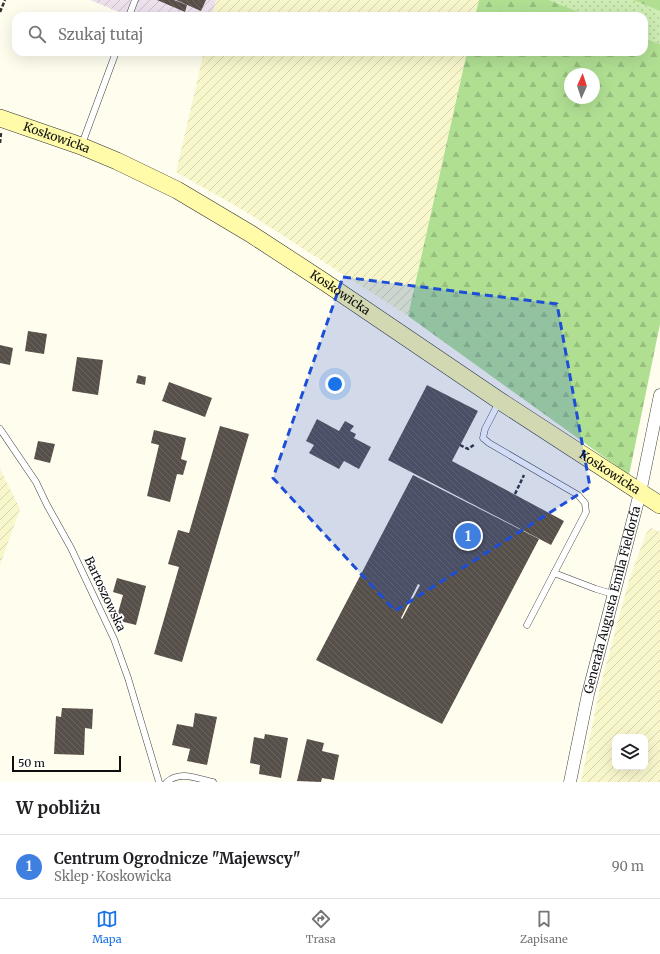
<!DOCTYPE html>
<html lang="pl">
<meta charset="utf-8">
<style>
body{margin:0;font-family:Merriweather,serif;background:#f6f6f6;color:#202124}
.controls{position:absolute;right:12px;bottom:12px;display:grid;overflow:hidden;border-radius:8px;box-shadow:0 4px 16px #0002}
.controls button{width:36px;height:36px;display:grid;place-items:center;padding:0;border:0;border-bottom:1px solid #e0e0e0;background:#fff;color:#202124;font:20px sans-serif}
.compass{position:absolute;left:564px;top:68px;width:36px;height:36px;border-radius:50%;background:#fff;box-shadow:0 4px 16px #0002;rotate:3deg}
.scale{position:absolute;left:12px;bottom:10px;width:109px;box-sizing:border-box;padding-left:4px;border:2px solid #0e0e0e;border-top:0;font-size:11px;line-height:14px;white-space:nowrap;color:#0e0e0e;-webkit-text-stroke:3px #fff;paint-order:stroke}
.you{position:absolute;left:335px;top:384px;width:14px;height:14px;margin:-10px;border:3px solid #fff;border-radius:50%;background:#1a73e8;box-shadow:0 0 0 6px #1a73e833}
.badge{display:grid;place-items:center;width:26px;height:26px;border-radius:50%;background:#1a73e8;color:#fff;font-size:13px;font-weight:700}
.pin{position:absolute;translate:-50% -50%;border:2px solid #fff;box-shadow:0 1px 4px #0006}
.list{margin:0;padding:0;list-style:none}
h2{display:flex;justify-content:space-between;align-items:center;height:52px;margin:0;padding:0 16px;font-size:17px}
h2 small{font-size:13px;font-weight:400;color:#757577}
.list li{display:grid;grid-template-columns:26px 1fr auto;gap:12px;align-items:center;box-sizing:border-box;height:64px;padding:0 16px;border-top:1px solid #e0e0e0}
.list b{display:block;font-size:15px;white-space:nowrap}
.list p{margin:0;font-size:13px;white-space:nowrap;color:#757577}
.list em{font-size:13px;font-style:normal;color:#757577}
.icon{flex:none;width:22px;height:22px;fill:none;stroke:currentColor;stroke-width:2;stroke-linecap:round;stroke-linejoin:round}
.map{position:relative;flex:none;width:660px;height:782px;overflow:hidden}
.search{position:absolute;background:#fff;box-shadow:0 4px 16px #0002;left:12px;right:12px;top:12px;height:44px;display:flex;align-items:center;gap:10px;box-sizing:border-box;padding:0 14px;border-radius:12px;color:#757577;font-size:15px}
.sheet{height:116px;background:#fff}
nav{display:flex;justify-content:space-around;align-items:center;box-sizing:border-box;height:56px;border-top:1px solid #e0e0e0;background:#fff;font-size:11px;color:#757577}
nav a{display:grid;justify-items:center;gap:2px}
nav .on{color:#1a73e8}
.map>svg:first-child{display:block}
.industrial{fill:url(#industrial-furrows)}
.farmland{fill:url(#farmland-furrows);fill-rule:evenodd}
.grass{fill:url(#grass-dots)}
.forest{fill:url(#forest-firs);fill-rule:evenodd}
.building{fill:url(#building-back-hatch);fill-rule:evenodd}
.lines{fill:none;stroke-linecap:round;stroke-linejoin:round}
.lane-casing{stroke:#414141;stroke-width:7}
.street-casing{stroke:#414141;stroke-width:13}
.secondary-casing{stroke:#303030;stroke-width:18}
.path{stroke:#303030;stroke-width:2.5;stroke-dasharray:4 2;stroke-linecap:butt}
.lane{stroke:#fff;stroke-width:6}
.street{stroke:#fff;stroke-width:12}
.secondary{stroke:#fffba9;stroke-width:17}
.marked{fill:#1d4ed8;fill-opacity:0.2;stroke:#1d4ed8;stroke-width:3;stroke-dasharray:8 5;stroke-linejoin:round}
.labels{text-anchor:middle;stroke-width:4;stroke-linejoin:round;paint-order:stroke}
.street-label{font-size:12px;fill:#0e0e0e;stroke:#fff}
</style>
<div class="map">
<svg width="660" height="782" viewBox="0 0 660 782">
<defs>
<pattern id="industrial-furrows" width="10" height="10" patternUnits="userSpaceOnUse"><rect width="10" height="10" fill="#ede1ed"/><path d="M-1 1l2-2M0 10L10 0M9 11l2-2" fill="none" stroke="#cac0ca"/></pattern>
<pattern id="farmland-furrows" width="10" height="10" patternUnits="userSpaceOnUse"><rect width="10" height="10" fill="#f8f7cc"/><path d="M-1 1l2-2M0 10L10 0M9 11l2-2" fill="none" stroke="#d3d3ae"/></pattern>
<pattern id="grass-dots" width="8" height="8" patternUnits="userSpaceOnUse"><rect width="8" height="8" fill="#ceedb4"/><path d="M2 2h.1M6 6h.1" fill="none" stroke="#b0ca9a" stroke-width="1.8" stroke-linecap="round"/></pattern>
<pattern id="forest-firs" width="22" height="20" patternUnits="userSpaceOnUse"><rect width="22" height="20" fill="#b0df92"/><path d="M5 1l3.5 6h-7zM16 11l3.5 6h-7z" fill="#96be7d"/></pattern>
<pattern id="building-back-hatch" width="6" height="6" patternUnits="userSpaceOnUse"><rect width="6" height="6" fill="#574f49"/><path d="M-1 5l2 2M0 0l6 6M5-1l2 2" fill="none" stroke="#6a645f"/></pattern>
</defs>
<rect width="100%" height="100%" fill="#fffdee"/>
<!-- industrial -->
<polygon class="industrial" points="90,0 216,0 212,16 129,16"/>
<!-- farmland -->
<g class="farmland">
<polygon points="216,0 479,0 475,16 212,16"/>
<polygon points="204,52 467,52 408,316 243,210 176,172"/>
<polygon points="0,469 20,509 0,565"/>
<path d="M 651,528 L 660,532 L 660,782 L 581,782 L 600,687 L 629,580 L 646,534 ZM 615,737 L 645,737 L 645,767 L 615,767 Z"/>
</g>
<!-- grass -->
<polygon class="grass" points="549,0 633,0 660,11 660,44 644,38 644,16 589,16"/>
<!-- forest -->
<g class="forest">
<polygon points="479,0 549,0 589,16 475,16"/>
<polygon points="633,0 660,0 660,11"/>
<path d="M 644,38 L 660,44 L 660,324 L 629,475 L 408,316 L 467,52 L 644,52 ZM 570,74 L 594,74 L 594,98 L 570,98 Z"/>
</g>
<!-- building -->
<g class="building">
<polygon points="157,0 174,0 187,5 185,12"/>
<polygon points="176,0 206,0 201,11"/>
<polygon points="28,331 47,334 44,354 25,351"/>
<polygon points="0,345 13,348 10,365 0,363"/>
<polygon points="77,357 103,360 98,395 72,391"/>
<polygon points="138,375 146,377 145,385 136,383"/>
<polygon points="169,382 212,398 205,417 162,401"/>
<polygon points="427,385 478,411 452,461 564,521 551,545 388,460"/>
<polygon points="317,419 339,431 345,421 354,426 350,431 356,434 354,438 371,447 359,469 344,461 339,469 309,453 314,445 306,441"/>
<polygon points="220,426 249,434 182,662 154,654 179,567 168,564 178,530 189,533"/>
<polygon points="154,430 186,438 181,459 187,461 183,475 177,474 170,502 147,496 159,445 151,443"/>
<polygon points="38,441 55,444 50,463 34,459"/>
<path d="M 413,475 L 539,539 L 442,724 L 316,660 ZM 418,584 L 420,585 L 402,619 L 401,618 Z"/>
<polygon points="117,578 146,586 136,625 116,620 123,595 113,592"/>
<polygon points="62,708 93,709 92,729 85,728 84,755 54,754 56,716 61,717"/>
<polygon points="195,713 217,717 207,765 187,761 190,749 172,745 177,724 193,727"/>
<polygon points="265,734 288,738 281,778 259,774 260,765 250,763 254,737 264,739"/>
<polygon points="307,739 324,743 322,751 339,755 334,780 322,778 321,782 297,781"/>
</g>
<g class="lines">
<defs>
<g id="lane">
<polyline points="129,16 135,0"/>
<polyline points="82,144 116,52"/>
<polyline points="499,402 485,429 483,438 489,443 578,495 585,503 586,512 527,625"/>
<polyline points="0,429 36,482 47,505 71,548 114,639 128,678 159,782"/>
<polyline points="554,573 596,589 613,594"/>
<path d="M 167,782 C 180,770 198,779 213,782"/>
</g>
<g id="street">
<path id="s1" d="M 570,782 L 588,694 L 640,493 L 660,395"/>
</g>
<g id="secondary">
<path id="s2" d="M 0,118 L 81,146 L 117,161 L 177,190 L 251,234 L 326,283 L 500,401 L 660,505"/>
</g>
</defs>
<!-- lane casing -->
<use href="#lane" class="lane-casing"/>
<!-- street casing -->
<use href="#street" class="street-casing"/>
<!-- secondary casing -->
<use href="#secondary" class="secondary-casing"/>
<!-- path -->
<g class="path">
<polyline points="0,12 5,0"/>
<polyline points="0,143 1,133"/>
<polyline points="460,445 468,449 475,444"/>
<polyline points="515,494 524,475"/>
</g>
<!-- lane -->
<use href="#lane" class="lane"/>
<!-- street -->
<use href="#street" class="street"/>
<!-- secondary -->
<use href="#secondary" class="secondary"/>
</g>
<!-- marked area -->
<path class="marked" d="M 343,277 L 557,304 L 590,487 L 395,611 L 273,478 Z"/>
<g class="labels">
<!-- street labels -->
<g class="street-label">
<text dy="4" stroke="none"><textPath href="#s2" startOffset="60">Koskowicka</textPath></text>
<text dy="4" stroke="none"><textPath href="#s2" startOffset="384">Koskowicka</textPath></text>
<text dy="4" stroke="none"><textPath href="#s2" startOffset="708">Koskowicka</textPath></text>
<text transform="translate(105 594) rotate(65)" y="4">Bartoszowska</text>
<text dy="4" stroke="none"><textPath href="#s1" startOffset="187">Generała Augusta Emila Fieldorfa</textPath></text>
</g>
</g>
</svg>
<div class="controls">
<button><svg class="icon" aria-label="layers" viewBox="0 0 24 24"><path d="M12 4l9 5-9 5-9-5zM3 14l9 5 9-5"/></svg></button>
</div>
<svg class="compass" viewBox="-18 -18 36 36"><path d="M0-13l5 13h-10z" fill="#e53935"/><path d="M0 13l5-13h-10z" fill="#757577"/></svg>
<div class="scale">50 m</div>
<div class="you"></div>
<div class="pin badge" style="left:468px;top:536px;background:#3f7fe0">1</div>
<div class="search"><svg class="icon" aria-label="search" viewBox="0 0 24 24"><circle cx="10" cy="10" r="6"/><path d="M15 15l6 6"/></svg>Szukaj tutaj</div>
</div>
<section class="sheet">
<h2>W pobliżu<small></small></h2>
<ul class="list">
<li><span class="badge" style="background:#3f7fe0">1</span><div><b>Centrum Ogrodnicze &quot;Majewscy&quot;</b><p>Sklep · Koskowicka</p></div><em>90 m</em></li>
</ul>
</section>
<nav>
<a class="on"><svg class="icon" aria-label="map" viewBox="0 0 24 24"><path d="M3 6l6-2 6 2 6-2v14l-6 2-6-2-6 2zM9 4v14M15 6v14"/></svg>Mapa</a>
<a><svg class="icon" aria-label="directions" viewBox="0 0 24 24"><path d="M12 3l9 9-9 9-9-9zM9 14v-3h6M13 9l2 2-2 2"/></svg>Trasa</a>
<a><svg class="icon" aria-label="saved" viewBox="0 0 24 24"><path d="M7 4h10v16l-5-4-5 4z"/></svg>Zapisane</a>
</nav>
